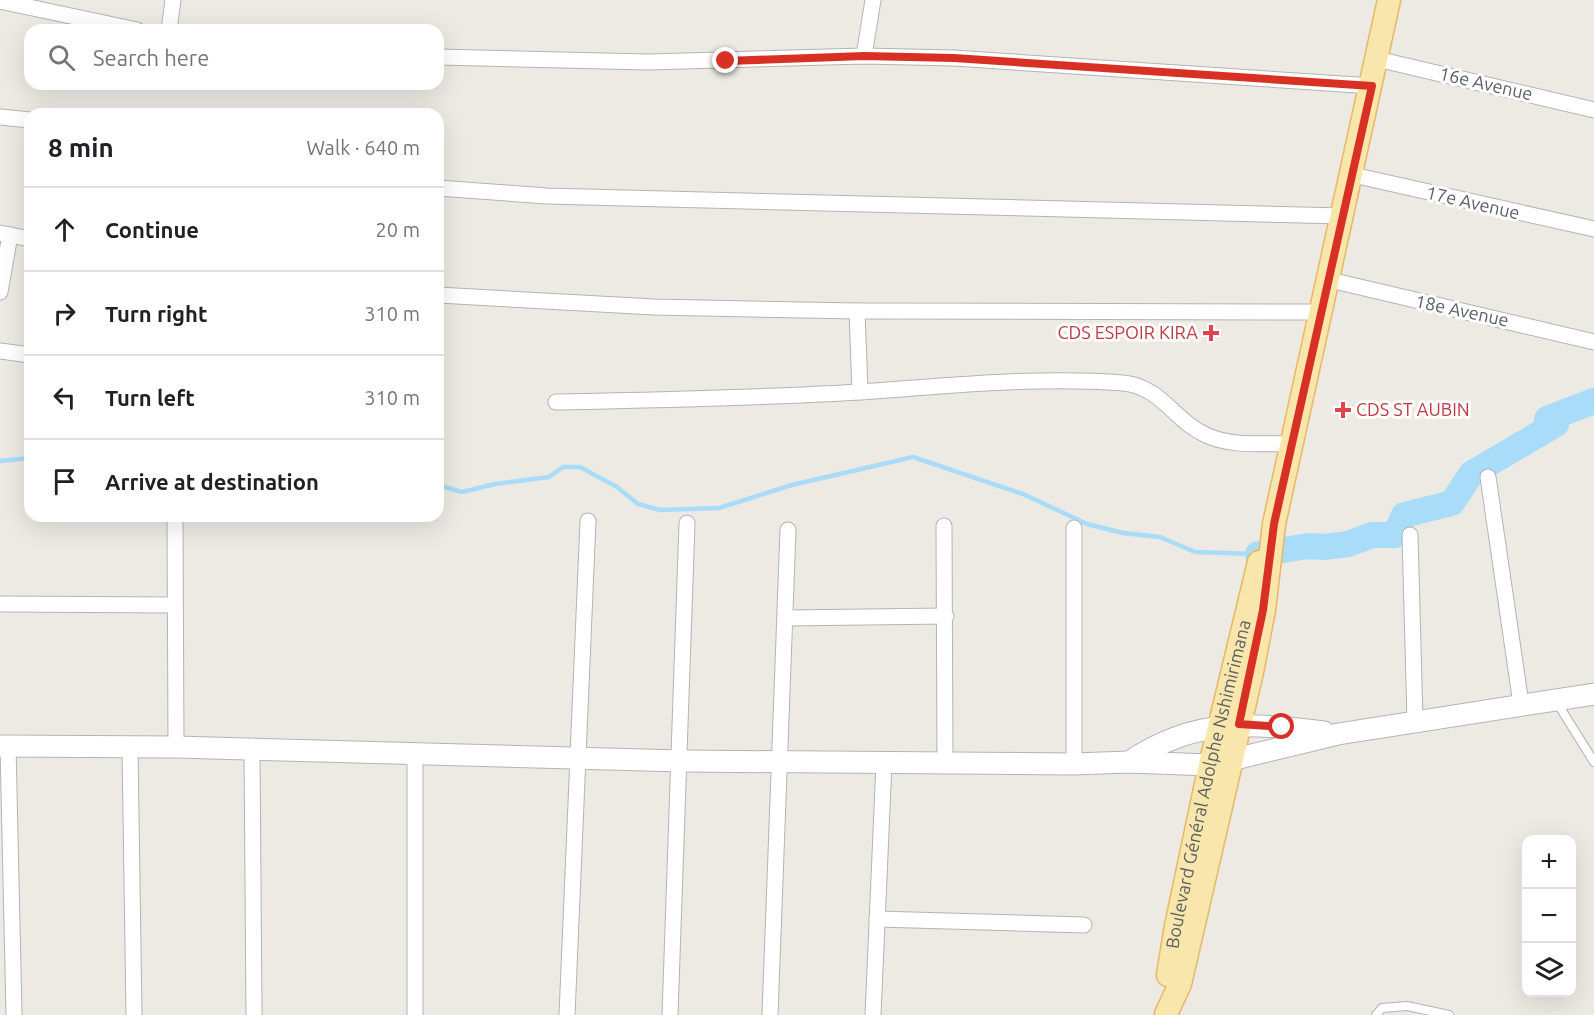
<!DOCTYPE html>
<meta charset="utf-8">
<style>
body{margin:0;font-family:Ubuntu,sans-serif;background:#f2f2f2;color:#202124}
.controls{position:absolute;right:18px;bottom:18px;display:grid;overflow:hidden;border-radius:12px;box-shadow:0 6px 24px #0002}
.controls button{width:54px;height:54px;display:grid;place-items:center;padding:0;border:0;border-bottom:2px solid #e0e0e0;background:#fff;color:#202124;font:30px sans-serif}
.stop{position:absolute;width:18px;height:18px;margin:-14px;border:4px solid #d93025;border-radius:50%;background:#fff}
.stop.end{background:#d93025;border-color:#fff;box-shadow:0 2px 6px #0008}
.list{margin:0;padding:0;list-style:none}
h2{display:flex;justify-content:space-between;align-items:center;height:78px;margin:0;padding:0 24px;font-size:26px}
h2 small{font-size:20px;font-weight:400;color:#757577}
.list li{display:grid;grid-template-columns:39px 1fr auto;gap:18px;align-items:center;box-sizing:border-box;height:84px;padding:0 24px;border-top:2px solid #e0e0e0}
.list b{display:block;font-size:22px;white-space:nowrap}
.list em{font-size:20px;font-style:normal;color:#757577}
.icon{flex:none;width:33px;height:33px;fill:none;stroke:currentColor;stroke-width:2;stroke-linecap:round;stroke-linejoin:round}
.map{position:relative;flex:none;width:1594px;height:1015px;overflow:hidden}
.search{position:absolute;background:#fff;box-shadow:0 6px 24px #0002;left:24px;top:24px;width:420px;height:66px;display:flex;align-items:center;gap:15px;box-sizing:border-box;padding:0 21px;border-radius:18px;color:#757577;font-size:22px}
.panel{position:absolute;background:#fff;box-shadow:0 6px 24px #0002;left:24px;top:108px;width:420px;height:414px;border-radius:18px}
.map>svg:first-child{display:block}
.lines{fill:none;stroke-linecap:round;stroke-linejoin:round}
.stream{stroke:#a8dcf9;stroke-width:4.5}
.river{stroke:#a8dcf9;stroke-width:26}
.lane-casing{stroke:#b1b4b8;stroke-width:10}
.street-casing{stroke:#b1b4b8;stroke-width:17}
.secondary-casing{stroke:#b0b4b8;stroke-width:23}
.primary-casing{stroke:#e7b763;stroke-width:25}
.lane{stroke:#fff;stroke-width:8}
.street{stroke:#fff;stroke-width:15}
.secondary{stroke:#fff;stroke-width:21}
.primary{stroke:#f9e6ad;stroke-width:22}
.route{stroke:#d93025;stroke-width:8}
.health-dot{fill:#e0444e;stroke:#fff;stroke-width:2}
.labels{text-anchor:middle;stroke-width:6;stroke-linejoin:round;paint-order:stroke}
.street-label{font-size:18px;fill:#5c6063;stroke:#fff}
.health-label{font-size:18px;fill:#be3a42;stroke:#fff;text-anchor:end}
</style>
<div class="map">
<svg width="1594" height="1015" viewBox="0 0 1594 1015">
<rect width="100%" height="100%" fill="#edeae4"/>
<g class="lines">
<!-- stream -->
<g class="stream">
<polyline points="0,461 30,458"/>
<polyline points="438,485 462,492 495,484 549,477 563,467 580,467 617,487 638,504 660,510 719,508 792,485 913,457 1023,494 1087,524 1123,533 1160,537 1195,552 1255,554"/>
</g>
<!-- river -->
<polyline class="river" points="1258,554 1308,546 1324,547 1348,544 1372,535 1395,535 1404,515 1452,503 1471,474 1556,424 1547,419 1594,401"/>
<defs>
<g id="lane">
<polyline points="1556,701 1594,762"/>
<polyline points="1376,1015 1382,1008 1407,1006 1449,1015"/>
</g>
<g id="street">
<polyline points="0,1 137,30"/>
<polyline points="169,30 173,0"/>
<polyline points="864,56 873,0"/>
<polyline points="438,57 648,62 864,56 954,58 1372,86"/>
<polyline points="1377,59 1594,110"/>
<polyline points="0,117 30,120"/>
<polyline points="1353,175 1594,229"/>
<polyline points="438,188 547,196 1344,216"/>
<polyline points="0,233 30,239"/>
<polyline points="1330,280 1594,342"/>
<polyline points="0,292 10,235"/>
<polyline points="438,295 654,307 857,311 1323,312"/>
<polyline points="857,311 860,392"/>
<polyline points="0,351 30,355"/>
<path d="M 556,402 C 657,400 759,398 860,392 C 948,386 1036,376 1123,383 C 1162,387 1173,420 1206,435 C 1231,447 1264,443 1291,444"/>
<polyline points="1488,477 1521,704"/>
<polyline points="175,517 176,747"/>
<polyline points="944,526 945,763"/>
<polyline points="1074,528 1074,764"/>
<polyline points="1410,535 1415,721"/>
<polyline points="0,604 173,605"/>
<polyline points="785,618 946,616"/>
<polyline points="8,746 14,1015"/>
<polyline points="130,747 134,1015"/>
<polyline points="252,751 254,1015"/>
<polyline points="877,919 1084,925"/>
<polyline points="415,1015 415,753"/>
<polyline points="567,1015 588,521"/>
<polyline points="670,1015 687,523"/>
<polyline points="770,1015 788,530"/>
<polyline points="873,1015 884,763"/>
</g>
<g id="secondary">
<polyline points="0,746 176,747 681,761 1074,764 1129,762 1210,765 1338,734 1594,694"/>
<path d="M 1129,762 C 1196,717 1248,723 1324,732"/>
</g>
<g id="primary">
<path id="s1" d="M 1168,975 L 1176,926 L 1210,765 L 1259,562"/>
<polyline points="1166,1014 1180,984 1252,672 1264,610 1274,524 1389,0"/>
</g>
</defs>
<!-- lane casing -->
<use href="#lane" class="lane-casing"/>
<!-- street casing -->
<use href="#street" class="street-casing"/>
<!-- secondary casing -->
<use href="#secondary" class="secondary-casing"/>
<!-- primary casing -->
<use href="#primary" class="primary-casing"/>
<!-- lane -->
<use href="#lane" class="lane"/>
<!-- street -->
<use href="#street" class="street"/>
<!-- secondary -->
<use href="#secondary" class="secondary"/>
<!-- primary -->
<use href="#primary" class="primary"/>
</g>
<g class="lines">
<!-- route -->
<polyline class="route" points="726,61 864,56 954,58 1372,86 1274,524 1263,610 1239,724 1282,727"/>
</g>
<!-- markers -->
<g class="health-dot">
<path d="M1208 324h6v6h6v6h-6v6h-6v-6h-6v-6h6z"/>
<path d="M1340 401h6v6h6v6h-6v6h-6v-6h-6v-6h6z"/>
</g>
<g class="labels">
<!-- street labels -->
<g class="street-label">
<text transform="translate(1486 84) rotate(13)" y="6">16e Avenue</text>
<text transform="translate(1473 203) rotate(13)" y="6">17e Avenue</text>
<text transform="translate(1462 311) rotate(12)" y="6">18e Avenue</text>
<text dy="6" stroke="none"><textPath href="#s1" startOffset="195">Boulevard Général Adolphe Nshimirimana</textPath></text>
</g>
<!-- health labels -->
<g class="health-label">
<text x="1198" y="339">CDS ESPOIR KIRA</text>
<text x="1356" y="416" text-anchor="start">CDS ST AUBIN</text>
</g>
</g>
</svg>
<div class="controls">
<button>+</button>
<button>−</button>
<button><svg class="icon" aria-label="layers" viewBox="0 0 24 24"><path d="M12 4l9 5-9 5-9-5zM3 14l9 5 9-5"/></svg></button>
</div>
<div class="stop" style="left:1282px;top:727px"></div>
<div class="stop end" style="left:726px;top:61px"></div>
<div class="search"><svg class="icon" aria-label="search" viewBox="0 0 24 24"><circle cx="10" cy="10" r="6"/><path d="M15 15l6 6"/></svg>Search here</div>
<section class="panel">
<h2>8 min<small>Walk · 640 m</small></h2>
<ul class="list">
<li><svg class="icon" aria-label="ahead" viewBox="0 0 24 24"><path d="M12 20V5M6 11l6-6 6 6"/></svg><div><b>Continue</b></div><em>20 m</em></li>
<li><svg class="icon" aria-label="right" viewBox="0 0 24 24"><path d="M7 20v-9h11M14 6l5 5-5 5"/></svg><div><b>Turn right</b></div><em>310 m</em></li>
<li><svg class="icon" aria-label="left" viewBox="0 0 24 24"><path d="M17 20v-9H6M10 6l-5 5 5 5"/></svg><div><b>Turn left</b></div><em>310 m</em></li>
<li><svg class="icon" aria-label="arrive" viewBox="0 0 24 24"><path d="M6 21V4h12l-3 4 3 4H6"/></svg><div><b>Arrive at destination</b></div></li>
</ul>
</section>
</div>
